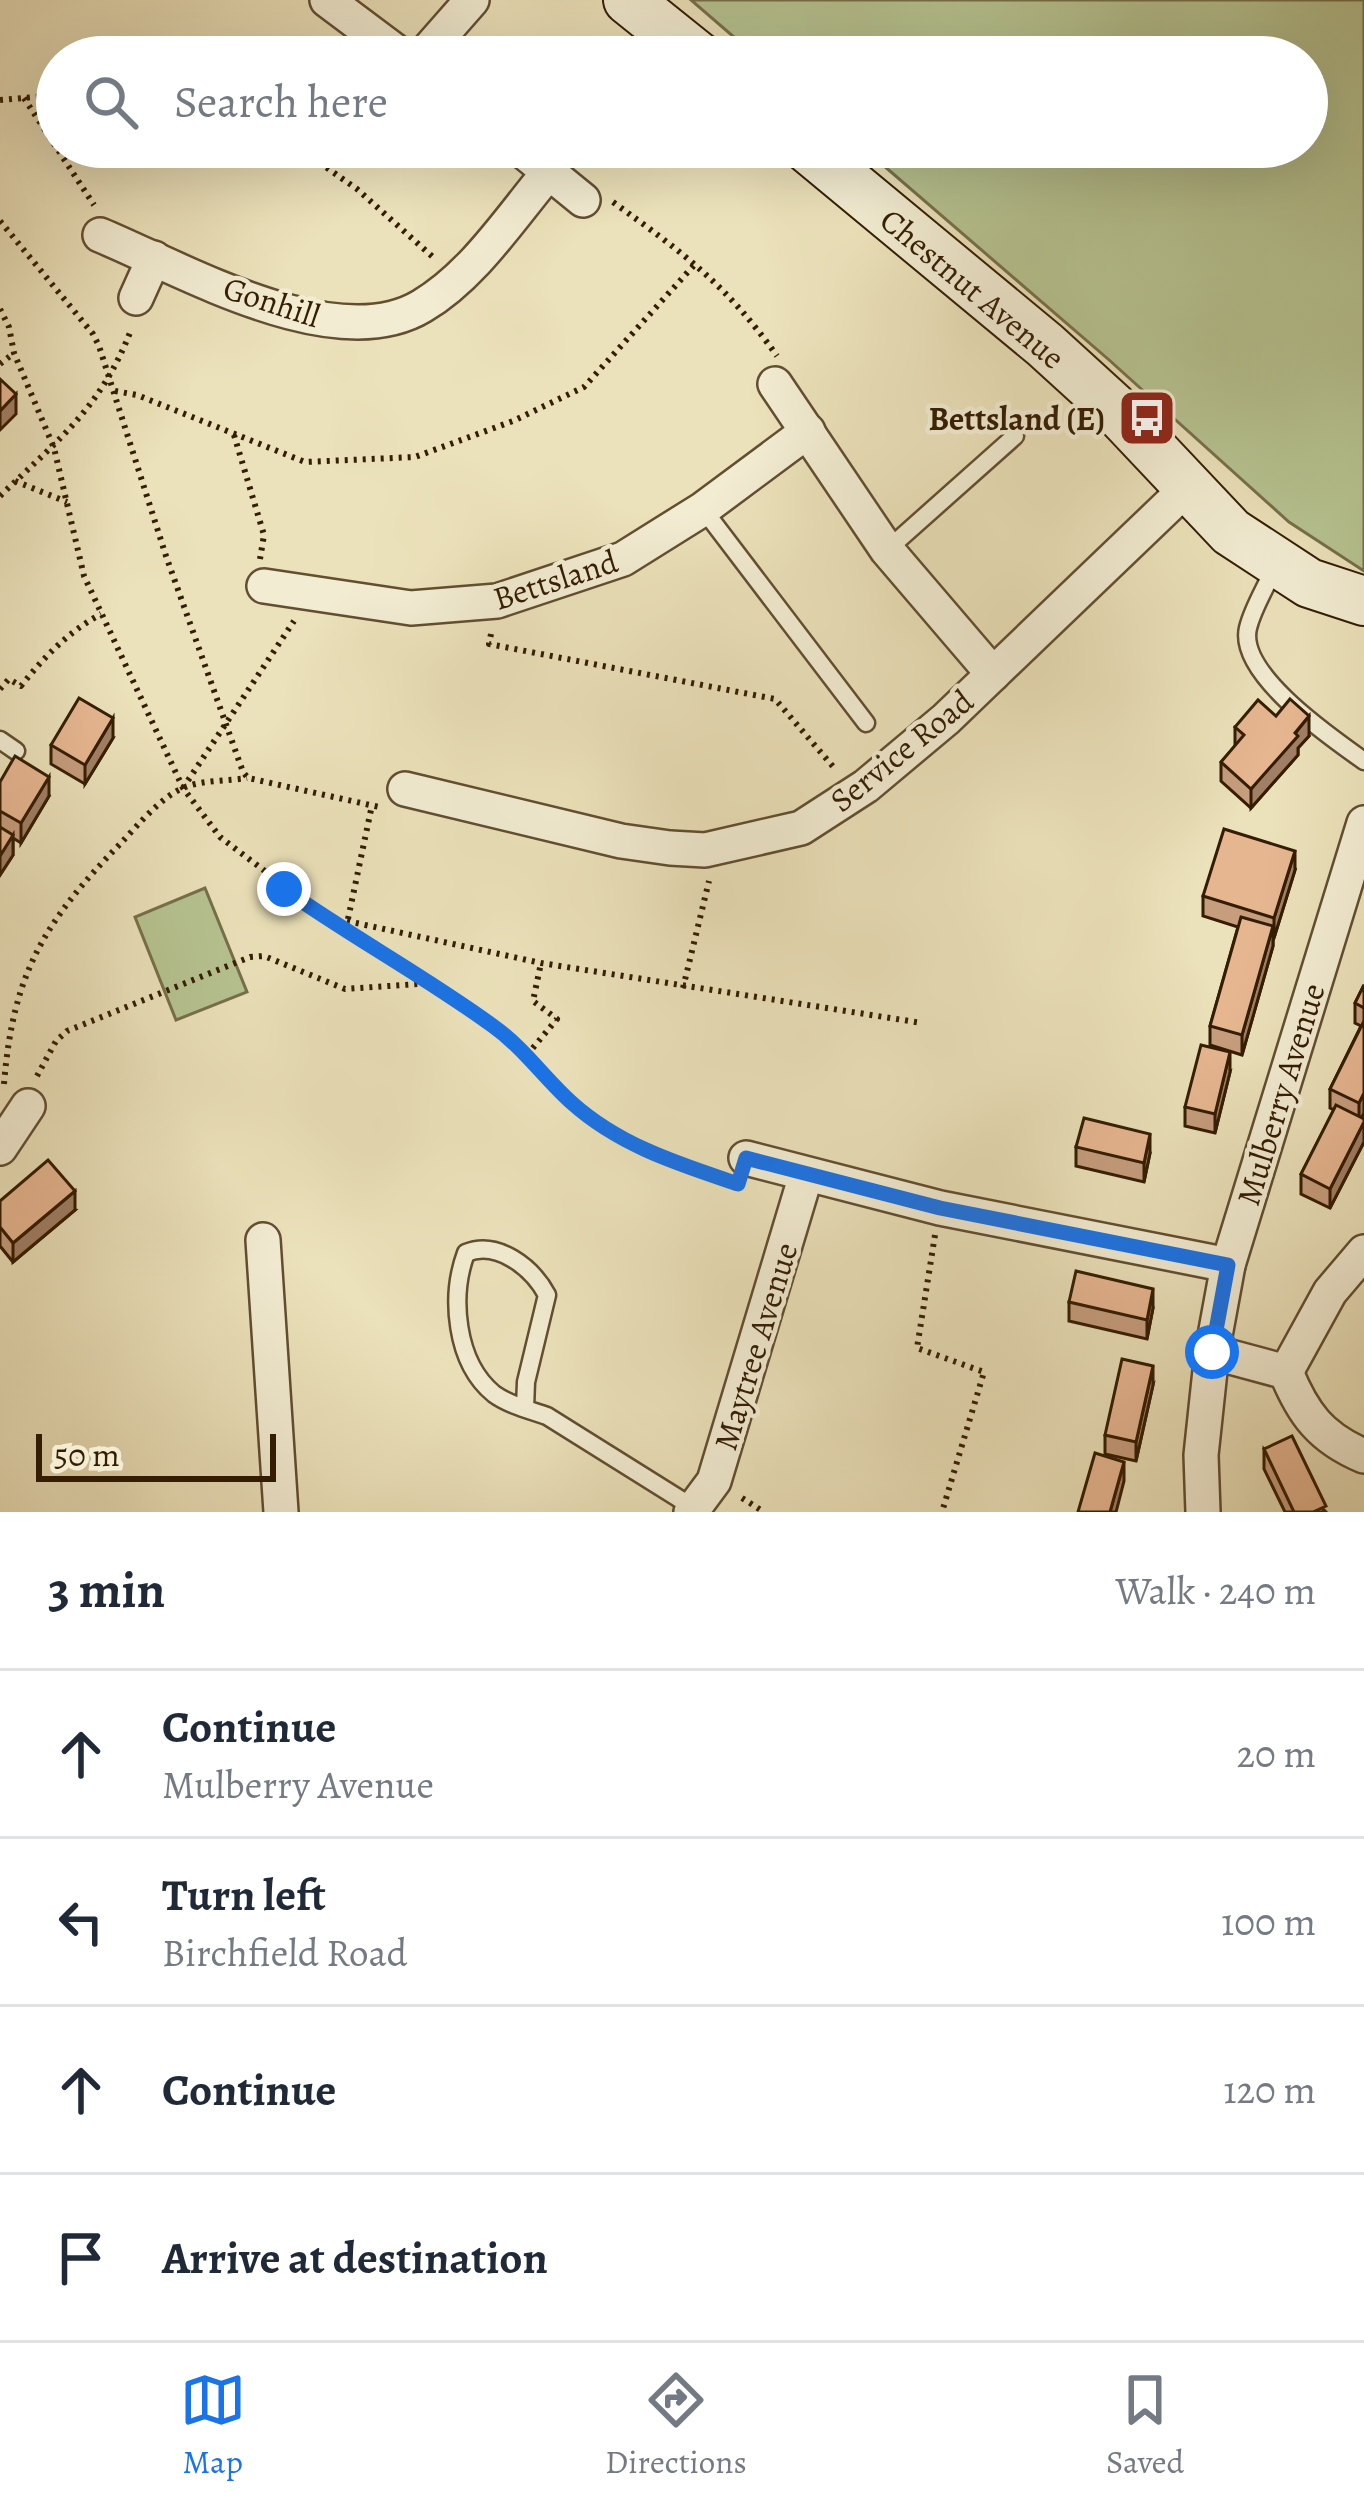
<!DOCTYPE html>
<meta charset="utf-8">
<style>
body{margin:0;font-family:Alegreya,serif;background:#f6f6f7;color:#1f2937}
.scale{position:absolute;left:36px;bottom:30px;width:240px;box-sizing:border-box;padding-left:12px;border:6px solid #341d02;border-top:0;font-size:33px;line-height:42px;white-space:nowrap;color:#341d02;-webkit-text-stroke:9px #f2ecd2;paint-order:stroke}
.stop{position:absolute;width:36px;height:36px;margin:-27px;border:9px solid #1a73e8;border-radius:50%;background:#fff}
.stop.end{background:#1a73e8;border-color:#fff;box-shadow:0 3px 12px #0008}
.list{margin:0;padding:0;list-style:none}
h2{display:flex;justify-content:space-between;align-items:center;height:156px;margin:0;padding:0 48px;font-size:51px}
h2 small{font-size:39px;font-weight:400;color:#747a83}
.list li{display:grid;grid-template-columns:78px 1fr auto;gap:36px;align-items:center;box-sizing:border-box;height:168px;padding:0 48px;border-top:3px solid #e0e1e3}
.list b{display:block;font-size:45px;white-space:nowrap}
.list p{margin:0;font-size:39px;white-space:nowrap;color:#747a83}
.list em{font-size:39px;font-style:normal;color:#747a83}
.icon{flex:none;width:66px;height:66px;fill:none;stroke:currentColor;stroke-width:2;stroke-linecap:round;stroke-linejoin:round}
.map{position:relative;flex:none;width:1364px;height:1512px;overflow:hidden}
.search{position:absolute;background:#fff;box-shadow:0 12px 48px #0002;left:36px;right:36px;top:36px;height:132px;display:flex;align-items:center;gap:30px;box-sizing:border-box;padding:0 42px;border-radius:66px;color:#747a83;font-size:45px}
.sheet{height:828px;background:#fff}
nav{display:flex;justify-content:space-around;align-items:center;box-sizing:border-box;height:168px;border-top:3px solid #e0e1e3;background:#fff;font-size:33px;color:#747a83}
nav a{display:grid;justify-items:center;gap:6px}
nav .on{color:#1a73e8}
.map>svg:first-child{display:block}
.green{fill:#b6c391;stroke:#75704a;stroke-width:3}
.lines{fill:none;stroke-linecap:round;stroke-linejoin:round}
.lane-casing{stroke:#624e30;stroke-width:21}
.street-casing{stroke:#624e30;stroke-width:38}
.secondary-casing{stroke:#341d02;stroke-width:52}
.path{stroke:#341d02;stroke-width:6;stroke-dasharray:3 6;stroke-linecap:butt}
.lane{stroke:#f2ecd2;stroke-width:16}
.street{stroke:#f2ecd2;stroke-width:33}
.secondary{stroke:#f2ecd2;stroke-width:48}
.wall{fill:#c69d7d;stroke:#341d02;stroke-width:3}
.shaded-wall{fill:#a17f66;stroke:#341d02;stroke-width:3}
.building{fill:#e6b691;stroke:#341d02;stroke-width:3}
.route{stroke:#1a73e8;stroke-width:15}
.labels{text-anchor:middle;stroke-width:9;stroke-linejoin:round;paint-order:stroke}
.street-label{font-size:33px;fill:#341d02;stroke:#f2ecd2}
.poi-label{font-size:33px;font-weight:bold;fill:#341d02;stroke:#f2ecd2;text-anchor:end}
</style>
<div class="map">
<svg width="1364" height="1512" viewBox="0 0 1364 1512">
<rect width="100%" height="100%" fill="#ebe1ba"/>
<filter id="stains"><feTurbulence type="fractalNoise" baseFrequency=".00167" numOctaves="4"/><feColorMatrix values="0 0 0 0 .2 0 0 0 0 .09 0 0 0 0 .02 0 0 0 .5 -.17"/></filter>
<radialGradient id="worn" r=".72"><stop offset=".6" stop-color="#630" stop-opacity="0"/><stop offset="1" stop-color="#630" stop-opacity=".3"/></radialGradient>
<!-- green -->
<g class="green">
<polygon points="691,0 1364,0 1364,571 1289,522 1108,359 862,147 1307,147 1307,57 757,57"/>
<polygon points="205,888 247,992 176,1020 135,917"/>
</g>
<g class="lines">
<defs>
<g id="lane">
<polyline points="703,509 866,723"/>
<polyline points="887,550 1015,436"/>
<path d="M 1275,566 C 1267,586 1253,607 1248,628 C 1237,674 1332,738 1364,761"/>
<polyline points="0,740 16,751"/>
<path d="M 525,1408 L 526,1382 L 547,1295 C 532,1267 497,1240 466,1253 C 450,1296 455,1362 494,1394 C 509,1405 530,1410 547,1416 L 694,1508"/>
</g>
<g id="street">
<polyline points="327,0 403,57"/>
<polyline points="422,57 472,0"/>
<polyline points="518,147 583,200"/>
<path d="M 100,235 C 184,270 336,358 422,306 C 474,275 511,217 549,172"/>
<polyline points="136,298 154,258"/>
<polyline points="775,384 887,550 993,674"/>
<polyline points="264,586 411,608 497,601 623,559 703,509 808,431"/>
<polyline points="405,789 621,841 670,848 705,850 801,828 866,786 946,719 1187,488"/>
<polyline points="0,1148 28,1106"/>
<polyline points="746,1158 940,1208 1228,1265"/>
<polyline points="263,1240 281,1512"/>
<path d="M 1212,1352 L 1286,1372 C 1303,1414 1321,1438 1364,1456"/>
<polyline points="1286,1372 1330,1292 1364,1252"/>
<polyline points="691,1512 714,1481 806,1175"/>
<polyline points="1203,1512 1201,1455 1212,1352 1228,1265 1364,823"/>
</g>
<g id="secondary">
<polyline points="628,0 699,57"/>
<polyline points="806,147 1045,345 1113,407 1231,532 1309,583 1364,601"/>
</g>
</defs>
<!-- lane casing -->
<use href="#lane" class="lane-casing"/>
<!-- street casing -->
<use href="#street" class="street-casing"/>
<!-- secondary casing -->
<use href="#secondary" class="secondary-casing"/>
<!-- path -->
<g class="path">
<polyline points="24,98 94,205"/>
<polyline points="0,100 57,95"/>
<polyline points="297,147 357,189 434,258"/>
<path d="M 613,202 C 683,253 726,284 777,356"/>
<polyline points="0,221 93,334 99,346 166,556 243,772 248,778 379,807"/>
<polyline points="0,309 9,327 14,353 54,448 84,576 183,788 220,837 345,932 492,1025 593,1119 652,1154 720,1178"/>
<polyline points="0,364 14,353"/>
<polyline points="115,391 137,395 305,462 415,457 513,421 584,387 696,263"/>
<polyline points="234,435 264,535 260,559"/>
<polyline points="15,481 67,502"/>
<path d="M 0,496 C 58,440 101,408 131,330"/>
<polyline points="491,634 489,644 775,699 836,770"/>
<path d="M 0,689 L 9,679 L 21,686 C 44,657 68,632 101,614"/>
<polyline points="183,788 294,621"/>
<polyline points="348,919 372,805"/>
<polyline points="347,921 541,963 922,1023"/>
<polyline points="683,988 709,881"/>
<polyline points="527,1055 557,1019 533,1001 541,963"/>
<polyline points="37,1076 56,1041 67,1031 250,957 264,956 345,989 418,984 422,980"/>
<path d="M 4,1084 C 13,973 44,922 121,843 C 138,825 160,798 183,788 C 201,780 228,781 247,778"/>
<polyline points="935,1235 917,1348 984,1372 942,1512"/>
<polyline points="742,1498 764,1512"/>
</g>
<!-- lane -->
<use href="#lane" class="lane"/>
<!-- street -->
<use href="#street" class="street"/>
<!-- secondary -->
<use href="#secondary" class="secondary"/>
</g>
<!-- wall -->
<g class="wall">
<polygon points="1276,716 1309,736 1298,748 1298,755 1251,808 1221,781 1221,762 1235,746 1235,727"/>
<polygon points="113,738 85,784 51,764 51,745"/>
<polygon points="0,782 49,796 21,843 13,838 13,855 0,875"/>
<polygon points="1295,870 1274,938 1273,937 1273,946 1242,1055 1210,1045 1210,1026 1238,927 1203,916 1203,896"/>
<polygon points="1364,985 1364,1113 1362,1117 1364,1119 1364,1142 1330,1208 1301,1194 1301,1174 1334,1110 1330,1108 1330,1089 1361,1026 1355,1023 1355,1003"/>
<polygon points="1230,1072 1215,1133 1185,1126 1185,1107"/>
<polygon points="1076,1147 1150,1153 1144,1182 1076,1166"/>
<polygon points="0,1201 75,1210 13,1262 0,1246"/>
<polygon points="1069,1302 1153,1308 1147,1339 1069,1321"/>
<polygon points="1153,1385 1136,1461 1105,1454 1105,1435"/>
<polygon points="1264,1449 1326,1512 1285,1512 1264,1469"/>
</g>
<!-- shaded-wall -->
<g class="shaded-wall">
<polygon points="16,394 16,414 0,430 0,411"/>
<polygon points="1309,716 1309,736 1298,748 1298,755 1251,808 1251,789"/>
<polygon points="113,718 113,738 85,784 85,765"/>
<polygon points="49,777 49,796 21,843 21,823"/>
<polygon points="13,835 13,855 0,875 0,856"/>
<polygon points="1295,851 1295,870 1274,938 1274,918"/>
<polygon points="1273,926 1273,946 1242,1055 1242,1035"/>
<polygon points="1230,1052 1230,1072 1215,1133 1215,1114"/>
<polygon points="1364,1093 1364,1113 1359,1123 1359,1103"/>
<polygon points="1364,1122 1364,1142 1330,1208 1330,1189"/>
<polygon points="1150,1134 1150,1153 1144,1182 1144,1163"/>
<polygon points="75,1191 75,1210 13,1262 13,1243"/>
<polygon points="1153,1289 1153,1308 1147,1339 1147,1320"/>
<polygon points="1153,1366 1153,1385 1136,1461 1136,1442"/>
<polygon points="1124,1462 1124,1481 1116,1512 1110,1512"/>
</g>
<!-- building -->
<g class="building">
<polygon points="0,379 16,394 0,411"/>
<polygon points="79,698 113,718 85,765 51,745"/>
<polygon points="1290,699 1309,716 1295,733 1298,736 1251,789 1221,762 1244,735 1235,727 1258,700 1276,716"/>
<polygon points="15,756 49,777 21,823 0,811 0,782"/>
<polygon points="0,827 13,835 0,856"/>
<polygon points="1224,829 1295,851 1274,918 1203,896"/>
<polygon points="1241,917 1273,926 1242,1035 1210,1026"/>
<polygon points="1364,985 1364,1008 1355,1003"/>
<polygon points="1364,1021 1364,1093 1359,1103 1330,1089"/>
<polygon points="1201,1045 1230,1052 1215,1114 1185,1107"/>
<polygon points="1336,1105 1364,1119 1364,1122 1330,1189 1301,1174"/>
<polygon points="1084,1118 1150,1134 1144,1163 1076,1147"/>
<polygon points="48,1160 75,1191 13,1243 0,1227 0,1201"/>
<polygon points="1076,1271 1153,1289 1147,1320 1069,1302"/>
<polygon points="1122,1359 1153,1366 1136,1442 1105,1435"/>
<polygon points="1292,1436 1326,1506 1313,1512 1294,1512 1264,1449"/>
<polygon points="1095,1453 1124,1462 1110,1512 1078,1512"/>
</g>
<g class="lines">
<!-- route -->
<path class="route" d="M 284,889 C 352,937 426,977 493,1026 C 524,1048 545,1079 572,1103 C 620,1146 679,1164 738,1184 L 746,1158 L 940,1208 L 1228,1265 L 1212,1352"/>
</g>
<!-- icons -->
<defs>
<symbol id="bus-square" viewBox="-11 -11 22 22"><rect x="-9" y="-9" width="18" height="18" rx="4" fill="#8f2418" stroke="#f2ecd2"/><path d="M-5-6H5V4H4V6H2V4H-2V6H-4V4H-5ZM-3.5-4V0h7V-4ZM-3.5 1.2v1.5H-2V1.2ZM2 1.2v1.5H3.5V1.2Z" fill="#fff"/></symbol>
</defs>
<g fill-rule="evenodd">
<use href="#bus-square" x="1114" y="385" width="66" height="66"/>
</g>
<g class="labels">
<!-- street labels -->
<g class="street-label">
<text transform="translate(973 288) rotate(40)" y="12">Chestnut Avenue</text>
<text transform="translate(272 301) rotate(18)" y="12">Gonhill</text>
<text transform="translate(555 579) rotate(-18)" y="12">Bettsland</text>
<text transform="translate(901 750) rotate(-39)" y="12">Service Road</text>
<text transform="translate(1280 1094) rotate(-73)" y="12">Mulberry Avenue</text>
<text transform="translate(755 1346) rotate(-73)" y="12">Maytree Avenue</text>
</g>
<!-- poi labels -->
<g class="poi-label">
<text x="1105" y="430">Bettsland (E)</text>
</g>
</g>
<rect width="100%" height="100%" filter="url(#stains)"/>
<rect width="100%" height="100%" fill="url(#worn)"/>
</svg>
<div class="scale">50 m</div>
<div class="stop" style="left:1212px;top:1352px"></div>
<div class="stop end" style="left:284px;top:889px"></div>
<div class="search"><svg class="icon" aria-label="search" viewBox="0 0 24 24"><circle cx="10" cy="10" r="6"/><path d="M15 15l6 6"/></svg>Search here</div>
</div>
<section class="sheet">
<h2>3 min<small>Walk · 240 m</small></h2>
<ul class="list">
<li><svg class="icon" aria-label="ahead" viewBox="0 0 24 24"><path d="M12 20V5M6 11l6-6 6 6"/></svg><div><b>Continue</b><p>Mulberry Avenue</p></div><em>20 m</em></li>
<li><svg class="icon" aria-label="left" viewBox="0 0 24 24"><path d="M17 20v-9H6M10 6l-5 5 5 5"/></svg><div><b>Turn left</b><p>Birchfield Road</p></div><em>100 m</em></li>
<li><svg class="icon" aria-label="ahead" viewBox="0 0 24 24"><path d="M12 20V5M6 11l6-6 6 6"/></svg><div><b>Continue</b></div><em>120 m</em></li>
<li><svg class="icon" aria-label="arrive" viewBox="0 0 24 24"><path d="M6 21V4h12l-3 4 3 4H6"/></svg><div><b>Arrive at destination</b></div></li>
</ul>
</section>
<nav>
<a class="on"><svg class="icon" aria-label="map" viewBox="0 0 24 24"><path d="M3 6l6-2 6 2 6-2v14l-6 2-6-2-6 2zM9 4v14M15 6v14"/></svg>Map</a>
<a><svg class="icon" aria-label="directions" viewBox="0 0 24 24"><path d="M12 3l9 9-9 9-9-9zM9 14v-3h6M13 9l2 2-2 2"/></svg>Directions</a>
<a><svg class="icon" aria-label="saved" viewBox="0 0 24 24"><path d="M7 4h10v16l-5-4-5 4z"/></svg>Saved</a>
</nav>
